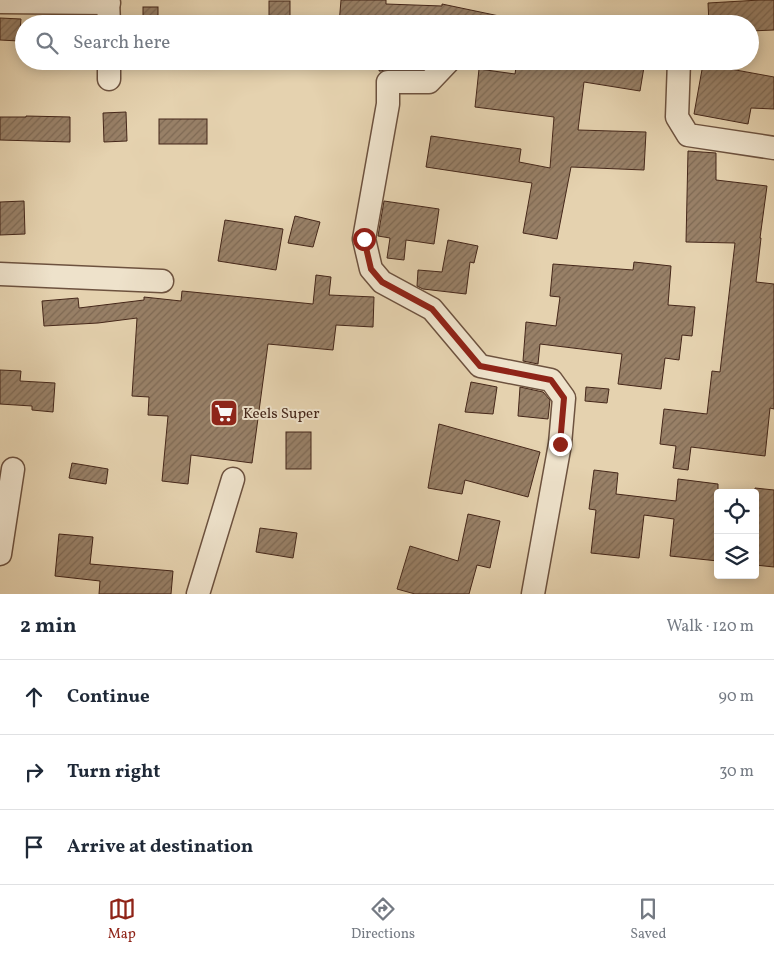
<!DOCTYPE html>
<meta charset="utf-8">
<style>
body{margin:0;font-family:Vollkorn,serif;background:#f2f2f3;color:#1f2937}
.controls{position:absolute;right:15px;bottom:15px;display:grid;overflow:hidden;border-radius:5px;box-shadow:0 2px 12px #0003}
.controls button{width:45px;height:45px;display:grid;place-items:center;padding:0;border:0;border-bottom:1px solid #e0e1e3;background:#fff;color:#1f2937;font:25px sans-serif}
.stop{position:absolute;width:15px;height:15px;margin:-11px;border:4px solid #8f2418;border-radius:50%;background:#fff}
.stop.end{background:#8f2418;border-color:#fff;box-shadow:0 1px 5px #0008}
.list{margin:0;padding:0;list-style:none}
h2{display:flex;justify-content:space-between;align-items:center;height:65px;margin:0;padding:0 20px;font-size:21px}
h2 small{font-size:16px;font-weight:400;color:#747a83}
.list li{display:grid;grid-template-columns:32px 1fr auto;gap:15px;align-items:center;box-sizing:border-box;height:75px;padding:0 20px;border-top:1px solid #e0e1e3}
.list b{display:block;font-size:19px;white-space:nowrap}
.list em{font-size:16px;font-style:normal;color:#747a83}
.icon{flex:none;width:28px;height:28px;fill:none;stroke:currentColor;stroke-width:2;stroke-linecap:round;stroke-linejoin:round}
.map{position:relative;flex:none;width:774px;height:594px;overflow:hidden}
.search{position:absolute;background:#fff;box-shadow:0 2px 12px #0003;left:15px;right:15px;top:15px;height:55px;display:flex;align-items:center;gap:12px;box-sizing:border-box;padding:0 18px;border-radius:28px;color:#747a83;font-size:19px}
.sheet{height:290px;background:#fff}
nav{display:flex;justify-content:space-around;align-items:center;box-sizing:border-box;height:70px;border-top:1px solid #e0e1e3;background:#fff;font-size:14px;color:#747a83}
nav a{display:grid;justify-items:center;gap:2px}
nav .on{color:#8f2418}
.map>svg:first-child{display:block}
.building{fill:url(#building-hatch);stroke:#45271a}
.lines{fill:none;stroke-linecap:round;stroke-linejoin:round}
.minor-casing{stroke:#6d523f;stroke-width:25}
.minor{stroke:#eee2cb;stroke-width:22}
.route{stroke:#8f2418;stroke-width:6}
.labels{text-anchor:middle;stroke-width:4;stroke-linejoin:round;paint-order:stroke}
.poi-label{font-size:15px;fill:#45271a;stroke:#eee2cb;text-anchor:start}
</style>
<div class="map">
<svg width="774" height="594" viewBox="0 0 774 594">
<defs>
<pattern id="building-hatch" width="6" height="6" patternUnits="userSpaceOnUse" patternTransform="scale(1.25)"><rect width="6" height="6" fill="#988067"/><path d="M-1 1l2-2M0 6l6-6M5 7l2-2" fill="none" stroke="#7e6954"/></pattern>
</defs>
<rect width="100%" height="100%" fill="#e5d2af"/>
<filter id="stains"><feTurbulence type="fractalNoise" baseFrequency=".004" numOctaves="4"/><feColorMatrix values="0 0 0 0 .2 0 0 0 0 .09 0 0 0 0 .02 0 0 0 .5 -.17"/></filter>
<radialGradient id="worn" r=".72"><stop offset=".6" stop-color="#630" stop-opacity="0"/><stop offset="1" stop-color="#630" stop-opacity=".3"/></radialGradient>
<!-- building -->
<g class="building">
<polygon points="341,0 386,0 386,4 442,6 442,4 504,17 503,24 413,24 387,23 387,24 339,24"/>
<polygon points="760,0 774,0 774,30 750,31 750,24 709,24 708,3"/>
<rect x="269" y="1" width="21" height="20"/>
<rect x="143" y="7" width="15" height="17"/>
<polygon points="0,18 21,19 19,41 0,40"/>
<polygon points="380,61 423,61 422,69 388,69 381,71 379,71"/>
<polygon points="517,61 645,61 640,91 584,82 578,130 646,132 644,170 571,167 557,239 523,233 532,183 426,167 431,136 521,149 519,162 550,168 554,117 475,107 479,69 515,74"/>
<polygon points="703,64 774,77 774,109 751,108 748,124 694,114"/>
<polygon points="126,112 127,141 104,142 103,113"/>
<polygon points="26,116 70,117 70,142 0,140 0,117 26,117"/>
<rect x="159" y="119" width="48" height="25"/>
<polygon points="688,151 716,153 716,180 767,186 760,238 761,238 756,282 774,284 774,409 770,408 765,456 691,447 688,470 673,468 676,446 660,444 664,409 707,414 712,371 720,372 735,243 686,242"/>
<polygon points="24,201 25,234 0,235 0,202"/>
<polygon points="384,201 439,209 434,244 406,240 404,260 387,258 390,238 378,236"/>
<polygon points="295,216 320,222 313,247 288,243"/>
<polygon points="225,220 283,229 276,270 218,261"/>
<polygon points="448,240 478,246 474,263 470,262 466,294 423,289 417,286 418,270 442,272"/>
<polygon points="634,262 671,266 668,305 695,307 692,336 682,335 679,360 665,358 661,389 618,384 622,354 540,344 538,364 523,361 526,322 556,326 560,297 550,296 553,264 633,270"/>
<polygon points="316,275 331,277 329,295 374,297 373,327 336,325 333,350 268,344 252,463 191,455 188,484 162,481 168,416 148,415 149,397 132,396 137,318 98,323 44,326 42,301 78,298 79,308 144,300 144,297 181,301 182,291 313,304"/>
<polygon points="0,370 21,371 20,381 55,383 53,412 32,410 32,406 0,404"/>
<polygon points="471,382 497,387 493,414 465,412"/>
<polygon points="520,387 543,392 550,400 548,419 518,416"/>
<polygon points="586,387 609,389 607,403 585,401"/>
<polygon points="439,424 540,452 528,497 465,480 462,494 428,488"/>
<rect x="286" y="432" width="25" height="37"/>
<polygon points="72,463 108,469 106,484 69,478"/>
<polygon points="594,470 618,473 616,494 676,501 678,479 718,484 718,561 670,556 674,519 644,515 639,558 591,553 596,510 589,509"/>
<polygon points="755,488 774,490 774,567 755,565"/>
<polygon points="468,514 500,521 490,568 477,565 469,594 415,594 397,589 410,546 458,561"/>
<polygon points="260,528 297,533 293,558 256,552"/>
<polygon points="59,534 93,537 90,564 173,571 171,594 99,594 100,581 55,576"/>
</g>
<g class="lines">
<defs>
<g id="minor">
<polyline points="108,0 109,24"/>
<polyline points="0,2 109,3"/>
<polyline points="109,61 109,79"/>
<polyline points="449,61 429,82 388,82 388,104 364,239 371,269 382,282 432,309 480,366 551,380 564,398 560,444 533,594"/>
<polyline points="679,61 677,117 688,135 774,148"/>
<polyline points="0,274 162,281"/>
<polyline points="0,554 13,469"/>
<polyline points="198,594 233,479"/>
</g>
</defs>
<!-- minor casing -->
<use href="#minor" class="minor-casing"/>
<!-- minor -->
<use href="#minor" class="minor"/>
</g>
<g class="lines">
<!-- route -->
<polyline class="route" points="364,239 371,269 382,282 432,309 480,366 551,380 564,398 560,444"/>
</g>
<!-- icons -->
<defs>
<symbol id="supermarket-square" viewBox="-11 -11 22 22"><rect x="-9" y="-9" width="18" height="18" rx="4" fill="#8f2418" stroke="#eee2cb"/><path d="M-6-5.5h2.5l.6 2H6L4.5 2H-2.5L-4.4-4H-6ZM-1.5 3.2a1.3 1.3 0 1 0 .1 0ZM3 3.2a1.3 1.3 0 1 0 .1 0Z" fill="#fff"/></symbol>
</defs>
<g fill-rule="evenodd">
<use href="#supermarket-square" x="208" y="397" width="32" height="32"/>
</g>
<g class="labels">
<!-- poi labels -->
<g class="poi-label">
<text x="243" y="418">Keels Super</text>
</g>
</g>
<rect width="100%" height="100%" filter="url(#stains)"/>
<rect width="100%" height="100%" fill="url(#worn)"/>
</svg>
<div class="controls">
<button><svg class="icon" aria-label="locate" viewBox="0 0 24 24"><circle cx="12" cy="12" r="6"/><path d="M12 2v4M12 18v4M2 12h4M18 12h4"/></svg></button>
<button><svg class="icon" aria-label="layers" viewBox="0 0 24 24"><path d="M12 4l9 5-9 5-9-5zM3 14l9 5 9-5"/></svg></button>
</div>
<div class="stop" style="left:364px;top:239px"></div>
<div class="stop end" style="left:560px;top:444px"></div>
<div class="search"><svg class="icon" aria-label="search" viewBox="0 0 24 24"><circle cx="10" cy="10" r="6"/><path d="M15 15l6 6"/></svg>Search here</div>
</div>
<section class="sheet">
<h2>2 min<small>Walk · 120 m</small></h2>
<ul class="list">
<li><svg class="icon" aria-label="ahead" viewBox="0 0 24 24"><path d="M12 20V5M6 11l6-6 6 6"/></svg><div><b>Continue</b></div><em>90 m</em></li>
<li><svg class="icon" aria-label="right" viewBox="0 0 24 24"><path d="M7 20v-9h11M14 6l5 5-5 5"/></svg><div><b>Turn right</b></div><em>30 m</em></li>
<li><svg class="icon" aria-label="arrive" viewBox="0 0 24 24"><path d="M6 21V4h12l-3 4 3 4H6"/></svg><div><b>Arrive at destination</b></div></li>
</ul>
</section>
<nav>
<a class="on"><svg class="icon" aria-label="map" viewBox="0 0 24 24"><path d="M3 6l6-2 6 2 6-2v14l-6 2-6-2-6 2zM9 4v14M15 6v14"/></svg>Map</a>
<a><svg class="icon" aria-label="directions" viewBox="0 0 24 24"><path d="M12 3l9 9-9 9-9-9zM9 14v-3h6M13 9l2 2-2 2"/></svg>Directions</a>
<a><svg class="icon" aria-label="saved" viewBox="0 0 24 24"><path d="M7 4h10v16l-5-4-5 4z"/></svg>Saved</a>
</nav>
